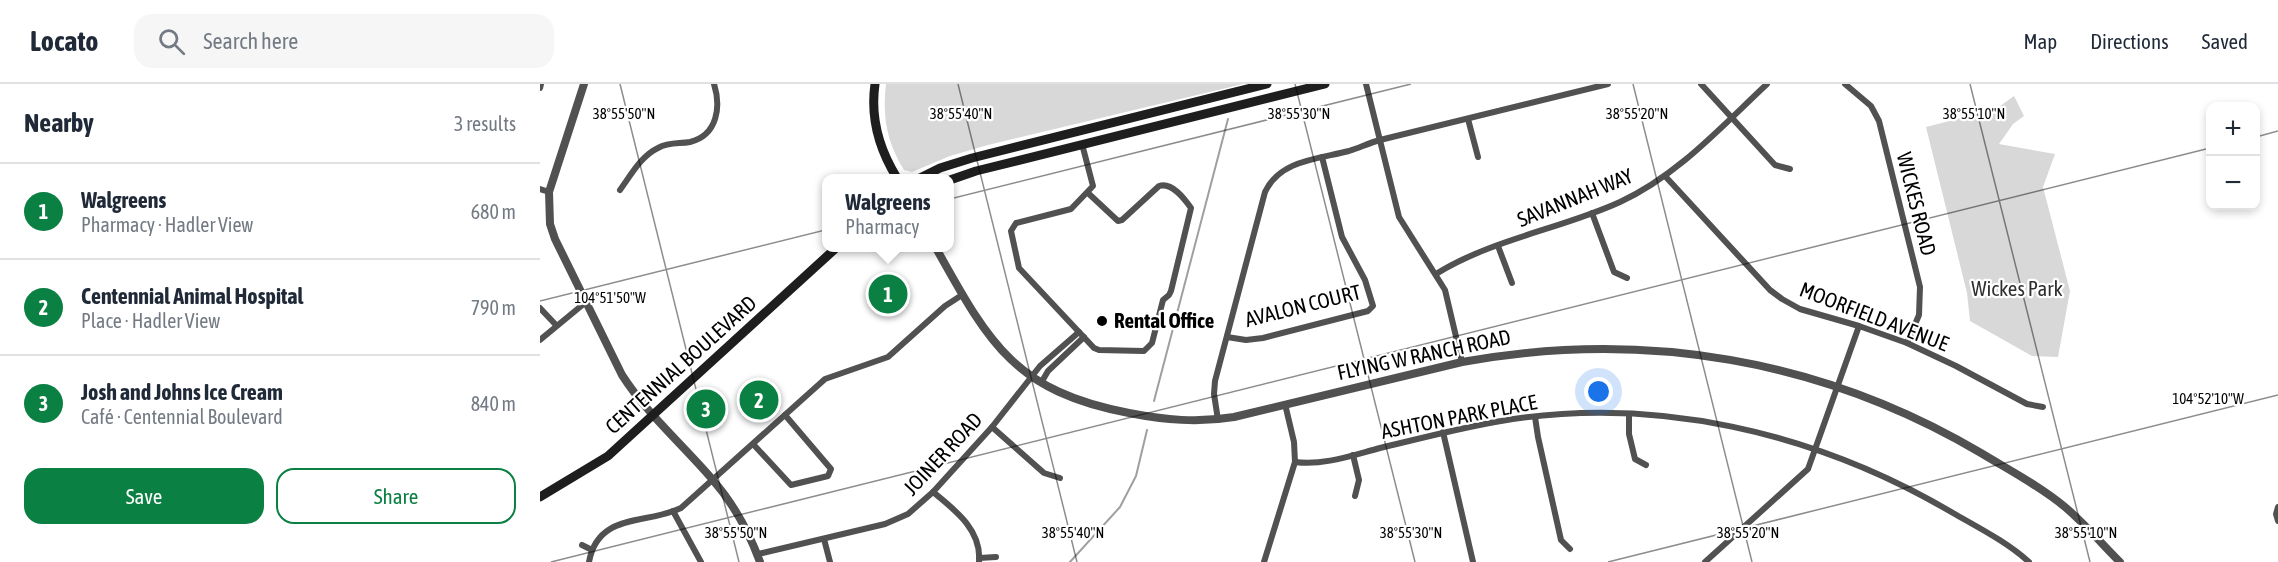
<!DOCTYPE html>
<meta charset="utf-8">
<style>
body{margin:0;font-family:"Asap Condensed",sans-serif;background:#f6f6f7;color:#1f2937}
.controls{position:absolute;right:18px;top:18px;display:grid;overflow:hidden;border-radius:12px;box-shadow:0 3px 9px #0003}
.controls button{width:54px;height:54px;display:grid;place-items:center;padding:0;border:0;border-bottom:2px solid #e0e1e3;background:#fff;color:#1f2937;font:30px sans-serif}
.you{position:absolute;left:1059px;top:308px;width:21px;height:21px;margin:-15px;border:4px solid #fff;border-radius:50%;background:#1a73e8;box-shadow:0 0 0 9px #1a73e833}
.badge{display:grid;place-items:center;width:39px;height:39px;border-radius:50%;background:#0b8043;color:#fff;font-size:20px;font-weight:700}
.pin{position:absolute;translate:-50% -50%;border:3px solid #fff;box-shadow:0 2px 6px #0006}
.popup{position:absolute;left:282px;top:90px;width:132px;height:78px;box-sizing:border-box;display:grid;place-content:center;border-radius:12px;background:#fff;filter:drop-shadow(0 2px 4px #0005);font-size:20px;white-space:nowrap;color:#747a83}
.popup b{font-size:22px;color:#1f2937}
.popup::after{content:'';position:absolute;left:50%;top:100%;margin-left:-12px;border:12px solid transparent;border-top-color:#fff}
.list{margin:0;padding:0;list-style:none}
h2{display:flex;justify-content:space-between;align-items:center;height:78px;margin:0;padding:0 24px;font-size:26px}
h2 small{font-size:20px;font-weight:400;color:#747a83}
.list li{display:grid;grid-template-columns:39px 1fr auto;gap:18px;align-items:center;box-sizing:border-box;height:96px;padding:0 24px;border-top:2px solid #e0e1e3}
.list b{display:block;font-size:22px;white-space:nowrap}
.list p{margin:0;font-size:20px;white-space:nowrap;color:#747a83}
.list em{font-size:20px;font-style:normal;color:#747a83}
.actions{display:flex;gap:12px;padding:18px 24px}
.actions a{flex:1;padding:14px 0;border:2px solid #0b8043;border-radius:18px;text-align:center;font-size:21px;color:#0b8043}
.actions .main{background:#0b8043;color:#fff}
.icon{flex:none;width:33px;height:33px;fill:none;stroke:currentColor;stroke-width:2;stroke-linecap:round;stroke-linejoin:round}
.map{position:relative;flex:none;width:1738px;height:478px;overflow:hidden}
header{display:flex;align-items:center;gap:36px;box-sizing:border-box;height:84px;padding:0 30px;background:#fff;border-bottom:2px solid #e0e1e3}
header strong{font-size:28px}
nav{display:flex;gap:33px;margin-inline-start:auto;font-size:21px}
.search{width:420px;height:54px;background:#f6f6f7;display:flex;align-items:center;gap:15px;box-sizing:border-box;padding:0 21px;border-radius:18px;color:#747a83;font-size:22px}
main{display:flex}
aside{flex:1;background:#fff}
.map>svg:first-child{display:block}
.green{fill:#d8d8d8}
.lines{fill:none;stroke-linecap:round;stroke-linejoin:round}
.stream{stroke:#9f9f9f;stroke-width:2}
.minor{stroke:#515151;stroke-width:6}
.tertiary{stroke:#515151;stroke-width:8}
.secondary{stroke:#1e1e1e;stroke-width:9}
.ticks{fill:none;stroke:#000;stroke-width:1.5;stroke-opacity:0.45}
.poi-dot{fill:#000;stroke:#fff;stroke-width:2}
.labels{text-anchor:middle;stroke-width:4.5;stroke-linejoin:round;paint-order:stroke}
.street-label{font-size:21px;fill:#000;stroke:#fff}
.park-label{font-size:21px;fill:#2f2f2f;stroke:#fff}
.poi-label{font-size:21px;font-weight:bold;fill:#000;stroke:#fff;text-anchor:start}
.ticks-label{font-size:15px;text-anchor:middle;fill:#000;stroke:#fff;stroke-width:4.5;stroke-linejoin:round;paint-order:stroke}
</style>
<header>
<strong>Locato</strong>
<div class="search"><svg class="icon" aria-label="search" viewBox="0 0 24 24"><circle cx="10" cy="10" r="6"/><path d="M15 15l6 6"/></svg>Search here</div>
<nav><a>Map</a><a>Directions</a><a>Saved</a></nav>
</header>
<main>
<aside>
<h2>Nearby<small>3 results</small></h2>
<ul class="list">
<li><span class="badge">1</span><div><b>Walgreens</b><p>Pharmacy · Hadler View</p></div><em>680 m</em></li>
<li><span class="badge">2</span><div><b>Centennial Animal Hospital</b><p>Place · Hadler View</p></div><em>790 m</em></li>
<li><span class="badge">3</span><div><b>Josh and Johns Ice Cream</b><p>Café · Centennial Boulevard</p></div><em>840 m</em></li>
</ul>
<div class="actions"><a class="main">Save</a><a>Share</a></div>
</aside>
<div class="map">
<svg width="1738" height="478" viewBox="0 0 1738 478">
<rect width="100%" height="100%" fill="#fff"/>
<!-- green -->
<g class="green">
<path d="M 346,0 L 703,0 L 448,61 L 410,72 L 372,88 L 364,86 C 347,59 342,32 346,0 Z"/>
<polygon points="1474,12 1484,32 1473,40 1459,60 1515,70 1503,103 1530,207 1518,273 1492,272 1430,237 1427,209 1386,43 1456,25"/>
</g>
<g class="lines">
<!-- stream -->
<g class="stream">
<polyline points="614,317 688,35"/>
<polyline points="530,478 580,423 596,392 607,346"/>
</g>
<!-- minor -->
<g class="minor">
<polyline points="826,0 859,133 905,206 922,278"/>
<polyline points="1161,0 1235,81 1250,85"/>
<polyline points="1305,0 1331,22 1339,37 1380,203 1379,231 1367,259"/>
<polyline points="0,4 1,0"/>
<polyline points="928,35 938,73"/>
<path d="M 542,60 L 553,102 L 531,125 L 476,139 L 471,147 L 479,184 L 554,264 L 559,266 L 604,267 L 612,259 L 623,216 L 629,211 L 631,207 L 651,124 C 644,114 632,98 619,102 L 582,136 L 578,137 L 548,109"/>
<polyline points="1125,92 1230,206 1242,215 1260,225 1319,242 1367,259 1416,282 1487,320 1503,323"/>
<polyline points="0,105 9,108"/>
<path d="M 80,106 C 91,91 101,72 118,64 C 129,58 139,60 150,58 C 178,51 181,22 174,0"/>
<polyline points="1052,129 1074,188 1087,194"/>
<polyline points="958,162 972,199"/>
<path d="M 896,190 C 952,155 1021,145 1080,118 C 1138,91 1181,43 1227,0"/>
<polyline points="0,224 16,241"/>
<polyline points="687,253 706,256 723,254 828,227 833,222 825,196 802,153 782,73"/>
<polyline points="0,256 46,218"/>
<polyline points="501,299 508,287 544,253"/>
<polyline points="1089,330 1089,350 1095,375 1106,381"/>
<polyline points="995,333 998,353 1021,456 1030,465"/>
<path d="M 678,336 L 674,310 L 675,297 L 725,108 C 740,76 778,75 809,67 C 819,64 829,59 840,56 L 1068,0"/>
<polyline points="452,343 504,389 520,394"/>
<polyline points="903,348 933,478"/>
<polyline points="213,360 251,401 288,392 291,385 245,331"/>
<polyline points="813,371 819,396 815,412"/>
<path d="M 755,378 C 783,382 813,371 840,364 C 878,355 916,345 955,338 C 1113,310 1276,348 1413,429 C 1439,444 1467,458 1489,478"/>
<path d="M 393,408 C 415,426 442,446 439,478"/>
<polyline points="1738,423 1736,430 1738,437"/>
<polyline points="133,427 161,478"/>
<polyline points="284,455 290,478"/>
<polyline points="42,461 52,466"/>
<polyline points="218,470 345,440 368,430 393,408 452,343 500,282 539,248"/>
<polyline points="439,474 456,473"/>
<path d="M 49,478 C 58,428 106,441 141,424 L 285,295 L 348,273 L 405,222 L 422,211"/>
<polyline points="724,478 755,378 754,358 745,320"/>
<polyline points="1165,478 1268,385 1319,242"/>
</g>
<!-- tertiary -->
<g class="tertiary">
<path d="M 44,0 L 9,108 L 10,140 L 15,155 L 82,291 C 107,330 142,360 172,395 C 193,419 209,448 220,478"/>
<path d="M 396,164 C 449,259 474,307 589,329 C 625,336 658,339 694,333 L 922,278 C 1104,245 1282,275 1441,369 C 1469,386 1500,402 1525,423 C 1545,440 1562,460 1580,478"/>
</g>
<!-- secondary -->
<g class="secondary">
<path d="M 335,0 C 330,35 339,65 357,94"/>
<polyline points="380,94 400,84 432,74 727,0"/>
<polyline points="410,96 436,87 785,0"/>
<polyline points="0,413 68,372 296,164"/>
</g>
</g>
<!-- ticks -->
<path class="ticks" d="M 80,0 L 199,478M 418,0 L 537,478M 755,0 L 875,478M 1093,0 L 1212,478M 1430,0 L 1550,478M 1716,53 L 1738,47M 0,217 L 871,0M 11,478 L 1670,64M 1068,478 L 1738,311"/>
<!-- markers -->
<circle class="poi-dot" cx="562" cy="237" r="6"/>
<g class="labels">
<!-- street labels -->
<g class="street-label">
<text transform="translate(1035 114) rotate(-22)" y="7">SAVANNAH WAY</text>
<text transform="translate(1376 120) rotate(76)" y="7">WICKES ROAD</text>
<text transform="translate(763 222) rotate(-14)" y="7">AVALON COURT</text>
<text transform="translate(1334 233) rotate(21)" y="7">MOORFIELD AVENUE</text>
<text transform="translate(884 271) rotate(-12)" y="7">FLYING W RANCH ROAD</text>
<text transform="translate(141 281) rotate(-42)" y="7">CENTENNIAL BOULEVARD</text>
<text transform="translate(919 333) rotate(-11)" y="7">ASHTON PARK PLACE</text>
<text transform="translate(403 370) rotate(-47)" y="7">JOINER ROAD</text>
</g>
<!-- park labels -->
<g class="park-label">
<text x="1477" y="212">Wickes Park</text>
</g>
<!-- poi labels -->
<g class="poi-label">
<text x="574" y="244">Rental Office</text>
</g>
</g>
<g class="ticks-label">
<text x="84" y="35">38°55'50"N</text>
<text x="421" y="35">38°55'40"N</text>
<text x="759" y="35">38°55'30"N</text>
<text x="1097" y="35">38°55'20"N</text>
<text x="1434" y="35">38°55'10"N</text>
<text x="70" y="219">104°51'50"W</text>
<text x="1668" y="320">104°52'10"W</text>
<text x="196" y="454">38°55'50"N</text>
<text x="533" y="454">38°55'40"N</text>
<text x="871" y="454">38°55'30"N</text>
<text x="1208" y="454">38°55'20"N</text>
<text x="1546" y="454">38°55'10"N</text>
</g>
</svg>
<div class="controls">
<button>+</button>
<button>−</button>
</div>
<div class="you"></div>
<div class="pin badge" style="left:348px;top:210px">1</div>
<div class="popup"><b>Walgreens</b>Pharmacy</div>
<div class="pin badge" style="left:219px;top:316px">2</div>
<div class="pin badge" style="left:166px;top:325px">3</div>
</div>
</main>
